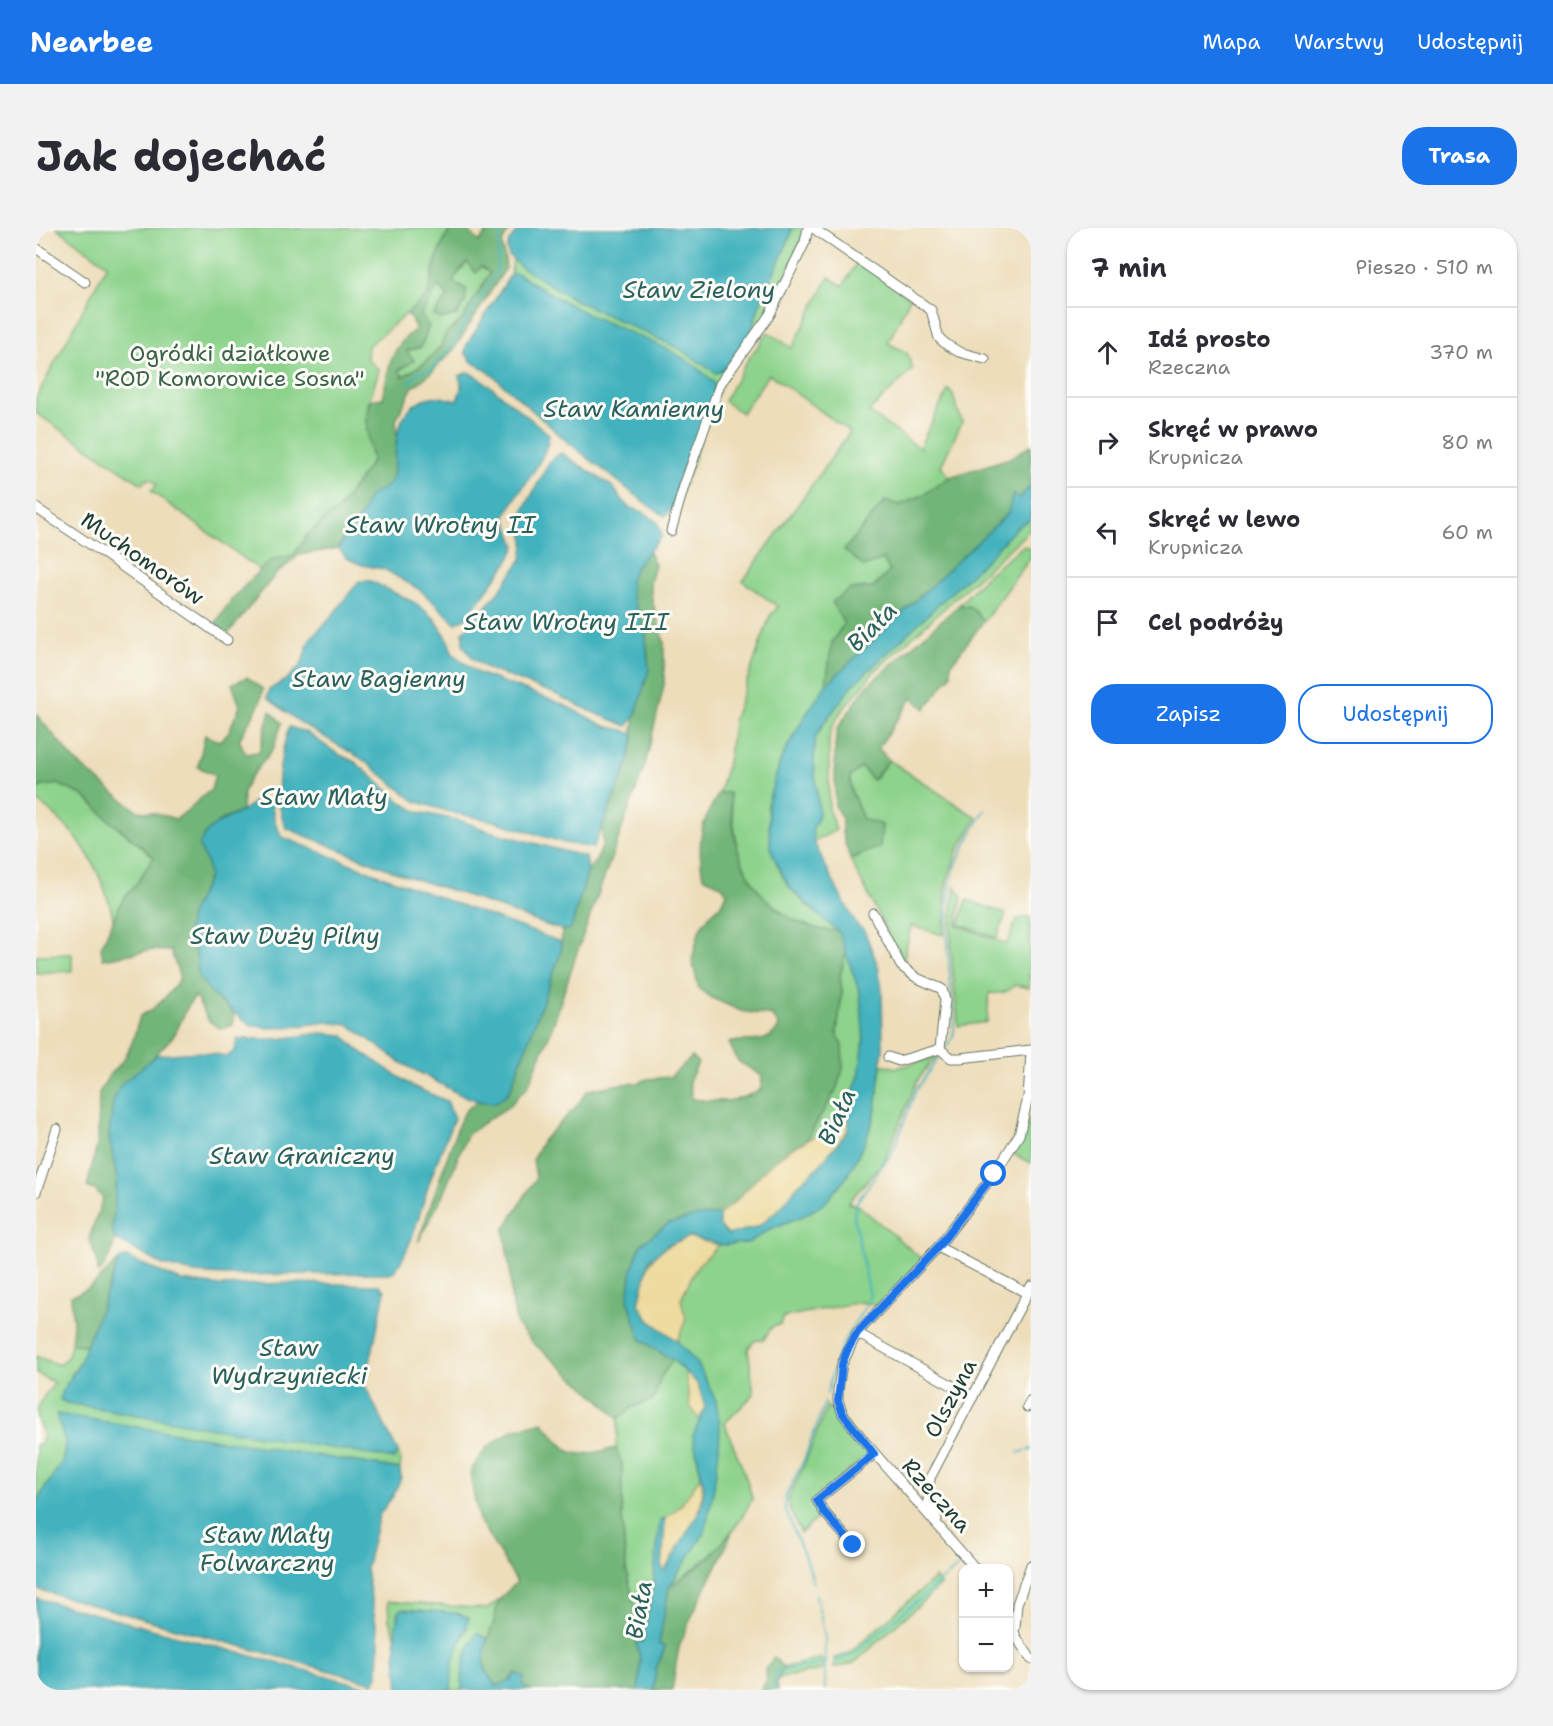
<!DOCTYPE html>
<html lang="pl">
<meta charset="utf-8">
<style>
body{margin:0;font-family:"Shantell Sans",sans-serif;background:#f2f2f3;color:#2b2b33}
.controls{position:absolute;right:18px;bottom:18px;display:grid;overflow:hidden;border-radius:12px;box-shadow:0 2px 4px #0004}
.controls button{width:54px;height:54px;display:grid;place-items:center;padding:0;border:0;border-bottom:2px solid #e1e1e2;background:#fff;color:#2b2b33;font:30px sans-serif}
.stop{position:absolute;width:18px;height:18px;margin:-14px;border:4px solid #1a73e8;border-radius:50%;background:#fff}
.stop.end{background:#1a73e8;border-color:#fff;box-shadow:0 2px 6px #0008}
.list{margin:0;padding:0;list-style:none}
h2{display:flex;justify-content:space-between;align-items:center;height:78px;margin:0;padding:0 24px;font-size:26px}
h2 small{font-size:20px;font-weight:400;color:#7c7c81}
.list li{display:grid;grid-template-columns:39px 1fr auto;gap:18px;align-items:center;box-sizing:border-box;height:90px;padding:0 24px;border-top:2px solid #e1e1e2}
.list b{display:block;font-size:22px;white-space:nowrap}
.list p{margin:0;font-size:20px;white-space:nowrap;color:#7c7c81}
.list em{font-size:20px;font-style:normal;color:#7c7c81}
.actions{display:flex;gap:12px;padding:18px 24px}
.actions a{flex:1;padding:14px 0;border:2px solid #1a73e8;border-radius:24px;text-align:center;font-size:21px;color:#1a73e8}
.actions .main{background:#1a73e8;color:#fff}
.icon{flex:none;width:33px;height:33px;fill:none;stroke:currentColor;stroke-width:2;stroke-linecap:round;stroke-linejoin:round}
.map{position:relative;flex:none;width:995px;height:1462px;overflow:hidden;border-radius:24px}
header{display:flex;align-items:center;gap:36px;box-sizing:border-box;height:84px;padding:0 30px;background:#1a73e8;color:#fff}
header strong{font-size:28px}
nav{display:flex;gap:33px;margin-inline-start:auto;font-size:21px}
.intro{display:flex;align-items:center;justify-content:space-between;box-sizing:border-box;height:144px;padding:0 36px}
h1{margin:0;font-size:42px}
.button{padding:15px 27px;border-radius:24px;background:#1a73e8;color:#fff;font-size:21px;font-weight:700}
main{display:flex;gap:36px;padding:0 36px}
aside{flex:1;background:#fff;border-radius:24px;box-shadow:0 2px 4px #0004}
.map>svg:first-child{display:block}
.green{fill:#8dd38c;stroke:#568860;stroke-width:1.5}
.forest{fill:#72b578;stroke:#487956;stroke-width:1.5;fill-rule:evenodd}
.sand{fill:#eeda9e;stroke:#868c69;stroke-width:1.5}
.water{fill:#43b2be;stroke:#317879;stroke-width:1.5}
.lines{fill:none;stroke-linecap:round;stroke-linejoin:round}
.stream{stroke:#43b2be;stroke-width:2}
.minor-casing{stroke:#677563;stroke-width:11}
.minor{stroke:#fff;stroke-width:9}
.route{stroke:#1a73e8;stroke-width:8}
.labels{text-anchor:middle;stroke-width:6;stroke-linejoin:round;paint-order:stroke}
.park-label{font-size:22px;fill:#3a624a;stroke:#fdfcf7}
.street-label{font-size:22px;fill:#1f3d34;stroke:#fdfcf7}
.water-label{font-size:24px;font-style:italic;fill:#2a605d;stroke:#fdfcf7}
</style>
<header>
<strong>Nearbee</strong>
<nav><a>Mapa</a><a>Warstwy</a><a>Udostępnij</a></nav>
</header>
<div class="intro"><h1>Jak dojechać</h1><a class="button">Trasa</a></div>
<main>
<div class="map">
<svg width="995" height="1462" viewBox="0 0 995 1462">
<rect width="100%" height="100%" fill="#fdfcf7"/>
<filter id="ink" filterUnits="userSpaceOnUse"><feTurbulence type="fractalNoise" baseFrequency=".0167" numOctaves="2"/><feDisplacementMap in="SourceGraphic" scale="12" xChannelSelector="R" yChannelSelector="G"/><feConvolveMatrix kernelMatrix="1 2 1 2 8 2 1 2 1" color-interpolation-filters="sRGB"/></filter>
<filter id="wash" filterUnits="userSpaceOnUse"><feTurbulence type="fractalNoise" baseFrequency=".008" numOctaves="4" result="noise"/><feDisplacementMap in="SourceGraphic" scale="24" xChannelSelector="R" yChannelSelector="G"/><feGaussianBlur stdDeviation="1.35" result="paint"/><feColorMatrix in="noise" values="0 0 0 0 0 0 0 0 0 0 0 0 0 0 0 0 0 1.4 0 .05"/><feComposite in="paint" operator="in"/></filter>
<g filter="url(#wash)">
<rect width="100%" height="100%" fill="#edddba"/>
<!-- green -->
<g class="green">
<polygon points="21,0 415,0 399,34 392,68 332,118 331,131 343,142 332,177 330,193 337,233 304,279 271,307 258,327 236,332 224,342 115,263 121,256 115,251 109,252 106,256 0,185 0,170 71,37"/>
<polygon points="756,0 769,0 769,3 736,79 689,145 639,283 635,281 643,253 665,204 660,140 634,122 563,91 434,112 475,46 477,32 541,73 644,121 680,145 715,107 723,78 755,7"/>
<polygon points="431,33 440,44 445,38 454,45 426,92 410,105 405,118 390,134 367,149 363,143 378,132 370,123 385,119 384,87 402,58 412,68 398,87 421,87 416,53"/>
<polygon points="822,33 874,70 852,115 871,125 877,141 833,184 883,220 912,162 916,165 926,194 905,238 914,249 887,267 864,277 849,273 808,322 847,331 854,343 837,360 814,361 808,396 796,414 790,457 756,510 745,531 732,574 734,616 745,646 754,660 770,677 803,703 785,703 757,693 723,665 703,628 693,565 683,565 693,530 697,493 734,388 742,379 707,353 814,204 733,146 706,185 688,173 711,133 732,104 756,120 793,49 807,58"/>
<polygon points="995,291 995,301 837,445 805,484 797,497 793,510 793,583 800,602 778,614 776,602 783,587 778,534 779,511 786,498 816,458 951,331 981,299"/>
<polygon points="987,318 995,321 995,329 948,393 935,379 923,377 950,348"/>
<polygon points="853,532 941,590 921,624 910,657 908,707 875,698 867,735 814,631 844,618 846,597 827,592 815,562 814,549 825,539 837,552"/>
<path d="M 22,556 L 48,568 L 72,591 L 118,629 L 99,658 L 87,671 L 77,692 C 76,681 72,671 68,660 C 53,620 34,598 0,572 L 0,561 L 6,558 Z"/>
<path d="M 919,658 L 926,667 L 921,697 L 971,716 L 981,691 L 994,689 L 993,760 L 979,757 C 971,765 964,766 953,765 L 951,794 L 922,798 C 918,752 910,703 919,658 Z"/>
<polygon points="931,672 970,686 961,710 923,696"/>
<path d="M 810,723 C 815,737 821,752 824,767 C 831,813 830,871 790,902 C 784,906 776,910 770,913 L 800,862 L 807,841 L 806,816 L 801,805 L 806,763 L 804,748 Z"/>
<polygon points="36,726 36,743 0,745 0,727"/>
<path d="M 899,829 L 881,853 L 849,931 L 812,975 L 822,977 L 887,1032 L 841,1077 L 824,1074 L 748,1089 L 745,1096 L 736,1099 L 728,1111 L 718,1113 L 712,1121 L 718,1166 L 689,1195 C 697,1221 711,1244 716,1271 C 695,1313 671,1332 633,1359 L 669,1304 L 662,1136 L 641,1113 L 650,1091 L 645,1072 L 661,1038 L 683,1017 L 712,1014 L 734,1001 L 769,987 L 810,950 L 829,914 L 839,887 L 845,836 L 861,840 Z"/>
<polygon points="994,891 995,892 995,935 977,926"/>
<path d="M 35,1116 L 51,1117 L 44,1135 L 35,1147 L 358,1231 L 362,1224 L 365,1233 L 364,1241 L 21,1186 L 29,1214 L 27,1232 L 0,1274 L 0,1216 L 5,1217 C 10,1200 2,1202 1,1189 C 0,1176 11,1164 19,1155 L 0,1145 L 0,1128 L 23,1137 L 32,1128 Z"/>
<path d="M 637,1132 L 662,1156 L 670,1179 L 657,1208 L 665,1248 C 654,1263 643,1287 624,1292 L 617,1358 L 607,1414 L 590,1341 L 586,1288 L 586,1236 L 580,1220 L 582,1190 L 597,1179 L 618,1171 L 624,1150 Z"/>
<path d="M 791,1178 C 809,1190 818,1209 834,1225 L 777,1273 L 785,1287 L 765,1305 L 753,1280 L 752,1271 L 769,1235 Z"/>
<polygon points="899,1350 905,1357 818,1435 798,1440 798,1430 812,1426"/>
<path d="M 463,1372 L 458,1395 L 451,1411 L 441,1405 C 428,1424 426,1440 426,1462 L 415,1462 C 413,1439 421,1419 432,1399 L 366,1381 L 361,1386 L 360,1410 L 353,1391 L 352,1373 L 451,1381 Z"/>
<polygon points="786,1430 787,1442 743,1450 747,1440"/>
</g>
<!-- forest -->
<g class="forest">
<path d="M 415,0 L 430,0 L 443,14 L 454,0 L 476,0 C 456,23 473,22 469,41 L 418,121 L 397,143 L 376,160 L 360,192 L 361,210 L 357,250 L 351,259 L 333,270 L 326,286 L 306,312 L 303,320 L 263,327 L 239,347 L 191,407 L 179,396 L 196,371 L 224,342 L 236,332 L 258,327 L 271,307 L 304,279 L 336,233 C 333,213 327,192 334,172 L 347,170 C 352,141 354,119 380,101 L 373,88 L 370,86 L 392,68 C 397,43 401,22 415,0 ZM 431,34 L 440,45 L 445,38 L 454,45 L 426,92 L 410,105 L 405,118 L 390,134 L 367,149 L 363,142 L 378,132 L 370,123 L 385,119 L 393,98 L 385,87 L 402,58 L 412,68 L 398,87 L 404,91 L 421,87 L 430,72 L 430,61 L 416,53 Z"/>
<polygon points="995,217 995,258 983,271 977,267 973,285 790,457 796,414 808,396 796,374 814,361 837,360 854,343 847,331 828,339 808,322 849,273 864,277 887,267 914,249 974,230"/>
<polygon points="612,322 619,337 614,355 616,372 628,414 628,457 609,537 540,727 515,803 492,858 472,879 454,890 431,907 406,969 382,1014 423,895 430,882 442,873 458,875 474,862 525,724 526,702 535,700 552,642 560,633 567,616 566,600 592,535 599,489 613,442 609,402 596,368 594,353 599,338"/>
<polygon points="923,377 935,379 948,393 915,436 915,447 889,481 876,470 842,520 853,532 837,552 825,539 814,549 815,562 827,591 846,597 844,619 814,631 806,605 806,591 799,578 799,519 801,501 830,459"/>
<path d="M 211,449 L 227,461 L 223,477 L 203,512 L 210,526 L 223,524 L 234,483 L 246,495 L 237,521 L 214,550 L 207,564 L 206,583 L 183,593 L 163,618 L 171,635 L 173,649 L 164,666 L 151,710 L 160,726 L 163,750 L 177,767 L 198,786 L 197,797 L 185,801 L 173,793 L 159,768 L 152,778 L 139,806 L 109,838 L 73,908 L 81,951 L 76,1001 L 79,1011 L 75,1026 L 66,1041 L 62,1045 L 61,1032 L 53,1011 L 67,970 L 59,962 L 51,959 L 62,912 L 63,865 L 74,846 L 87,833 L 96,815 L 104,788 C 122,780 133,766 144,750 L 135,723 L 115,722 L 67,731 L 65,719 L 87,671 L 99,658 L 118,629 L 72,591 L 48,568 L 22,556 L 7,558 L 0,561 L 0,486 L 40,534 L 78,565 L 102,583 L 117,585 L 140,591 C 153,583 162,571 175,562 L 179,547 L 162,539 L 169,507 L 183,513 L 192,505 L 204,478 L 196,456 Z"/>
<path d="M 683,565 L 693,565 C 697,585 696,609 704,628 C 720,672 756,702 803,703 L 810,723 L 804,748 L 806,763 L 801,805 L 806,816 L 807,841 L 800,862 L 770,913 L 753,922 L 733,937 L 702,971 L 683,987 L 661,988 L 605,1112 L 637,1132 L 624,1150 L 618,1171 L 597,1179 L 582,1190 L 563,1171 L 497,1115 L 481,1097 L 475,1070 L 474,1043 L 468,1002 L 500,950 L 497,931 L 507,912 L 539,880 L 552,862 L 585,856 L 602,855 L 611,851 L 634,849 L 656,829 L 662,835 L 653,853 L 656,871 C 684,874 700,876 725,861 L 726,848 L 702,833 L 693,815 C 714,809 729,820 743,799 L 737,788 L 705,783 L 676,770 L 663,761 L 656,732 L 664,700 L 674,687 L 684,678 L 691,665 L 685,657 L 667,649 C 661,614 664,595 683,565 Z"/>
<path d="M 83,1032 L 51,1117 L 35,1116 L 37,1096 L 35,1068 C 57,1062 68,1046 83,1032 Z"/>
<path d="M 507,1194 C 536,1231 534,1230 580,1220 L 586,1236 L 586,1288 L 590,1341 L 607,1414 L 600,1415 L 604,1430 L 603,1462 L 494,1462 L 473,1453 L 461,1458 C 438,1434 450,1421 458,1393 C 460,1386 460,1377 464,1371 C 469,1365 476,1359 481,1354 L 443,1292 L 436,1258 L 435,1242 L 450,1220 L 477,1202 Z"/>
<path d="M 696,1304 C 681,1343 658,1377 644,1416 C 640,1430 639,1447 636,1462 L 618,1462 L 620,1441 L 629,1420 L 623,1416 L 633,1359 L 671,1332 Z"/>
<polygon points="738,1429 747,1440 741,1455 742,1462 725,1462 731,1451 729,1443"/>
</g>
<!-- sand -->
<g class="sand">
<polygon points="811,879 813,895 811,904 782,939 762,957 746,978 723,998 692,1007 683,997 683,987 702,971 733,937 753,922 790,902"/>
<path d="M 653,1009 L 683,1017 L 661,1038 L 647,1066 L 645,1072 L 650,1091 L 641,1113 L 613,1092 L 603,1076 C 613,1034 609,1025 653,1009 Z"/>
<polygon points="649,1143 662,1156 670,1179 664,1193 654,1178"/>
<path d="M 665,1248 C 673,1282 647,1313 630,1342 L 626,1342 L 629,1291 L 645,1277 Z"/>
</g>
<!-- water -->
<g class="water">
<polygon points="484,0 756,0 755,7 723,78 715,107 686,143 680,145 644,121 541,73 485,39 473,28 471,21 473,13"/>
<path d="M 480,45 C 504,60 528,74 553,87 C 595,107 647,120 679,156 C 675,191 653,221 642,254 C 639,265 639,281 629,288 L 616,280 L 534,216 L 452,143 L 437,135 L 429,125 L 430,118 L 475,46 Z"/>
<path d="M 432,144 L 445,151 L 513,206 C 511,234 481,263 469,288 L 480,318 L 474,331 L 431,389 L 420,395 L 384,362 L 348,341 L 326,337 L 310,330 L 303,320 C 308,307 319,298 326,286 C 329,281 329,273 333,269 C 340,263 350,262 355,253 C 359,247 358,238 359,231 C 360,205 364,176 395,169 C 404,167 412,172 421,172 L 426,159 L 423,148 Z"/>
<polygon points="525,225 576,258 592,279 608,284 622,295 626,308 600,338 594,353 596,368 609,402 613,442 599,489 591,498 554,483 519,466 452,441 437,431 427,417 427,404 461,366 486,331 488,316 487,283 514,233"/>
<polygon points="995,258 995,291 981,299 951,331 816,458 786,498 779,511 778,534 783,587 776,602 778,614 802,663 821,697 828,702 842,738 846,762 847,821 839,887 829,914 810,950 788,976 769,987 734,1001 712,1015 687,1017 653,1009 632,1017 613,1032 603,1076 613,1092 641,1113 662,1136 680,1173 684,1197 683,1222 678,1260 669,1304 633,1359 623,1416 629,1419 620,1441 618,1462 603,1462 604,1430 600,1415 607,1414 617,1358 624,1292 629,1291 626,1341 629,1342 666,1279 668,1260 657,1208 669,1179 662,1156 637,1132 605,1112 592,1071 596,1041 605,1016 632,996 661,988 683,987 683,997 692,1007 723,998 746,978 762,957 782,939 811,904 813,895 811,879 823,848 828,813 824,766 803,704 788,692 754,660 738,630 734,616 732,574 745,531 769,488 790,457 972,285 977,266 983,270"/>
<polygon points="323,353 335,353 381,376 399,391 410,408 417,426 442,445 526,476 569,498 587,502 598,507 592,535 557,620 529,615 458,593 417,585 379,573 326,531 265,495 231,470 233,462 251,451 265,437 274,411 291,394"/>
<path d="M 253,499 L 270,504 L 302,526 L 319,534 L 365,574 L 382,584 L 426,593 L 453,603 L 550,629 L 552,642 L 535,701 L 526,702 L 510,697 L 426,666 L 367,647 L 250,600 C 237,570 243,530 253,499 Z"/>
<path d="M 221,572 L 235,574 L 239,594 L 246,609 L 351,650 L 525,714 L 525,724 L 474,862 L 467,870 L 458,875 L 442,873 L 423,866 L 364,834 L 313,797 L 291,794 L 254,799 L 234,800 L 214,797 L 177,767 L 163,750 L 160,726 L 151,710 L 154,687 L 173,649 L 171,635 L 163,618 C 170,597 188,593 206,583 C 211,580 216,575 221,572 Z"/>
<path d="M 285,805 L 307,807 L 321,821 L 378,859 L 411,873 L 418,890 C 411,909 403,928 396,947 C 388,969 373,1032 356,1045 L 187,1047 L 157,1045 L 127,1037 L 79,1011 L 76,1001 L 81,951 L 73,908 L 77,874 L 85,856 L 121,827 L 163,824 L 192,828 L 199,822 L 201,811 L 242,811 Z"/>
<polygon points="90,1029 145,1053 185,1058 254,1055 343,1057 349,1063 329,1158 362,1224 358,1231 31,1175 24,1172 25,1165 44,1135 83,1032"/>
<polygon points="20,1186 364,1241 365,1250 357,1268 343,1287 330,1341 343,1414 342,1448 337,1455 0,1361 0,1274 27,1232 29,1214"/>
<polygon points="0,1370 335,1460 337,1462 0,1462"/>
<path d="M 366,1381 L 421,1385 L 433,1390 L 417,1434 L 415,1462 L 363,1462 C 362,1444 354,1393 366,1381 Z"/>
<path d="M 441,1405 L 451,1411 C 447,1433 445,1442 461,1458 L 473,1453 L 480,1445 L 488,1449 L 487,1458 L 494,1462 L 426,1462 C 426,1440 429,1423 441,1405 Z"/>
</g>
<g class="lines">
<!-- stream -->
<g class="stream">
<path d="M 373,155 L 383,144 L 395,141 L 413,121 L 461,43 C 464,28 461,14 465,0"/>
<path d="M 909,820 L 917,809 L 918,802 C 916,758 907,700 914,658 C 918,634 936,603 949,582"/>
<path d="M 791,1166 C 797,1143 802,1122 814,1102 C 821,1090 830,1082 834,1068 L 818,989 L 820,975 L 857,923 L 879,864 L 903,828"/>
<polyline points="982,1225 995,1221"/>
<polyline points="777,1355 773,1339 749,1281 749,1270 768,1232 789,1174"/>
<polyline points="780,1367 789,1409 789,1462"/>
<polyline points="798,1434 816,1427 922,1339"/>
<polyline points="736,1462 742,1443 791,1435"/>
</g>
</g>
</g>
<g filter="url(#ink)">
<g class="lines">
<defs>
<g id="minor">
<polyline points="777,0 895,82 903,110 911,117 923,124 949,131"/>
<polyline points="0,20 49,54"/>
<polyline points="0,280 70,327 191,412"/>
<polyline points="635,303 648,258 684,156 733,88 769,14 772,0"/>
<polyline points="837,685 865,738 881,750 906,761 909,772 904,821"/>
<polyline points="852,829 863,833 904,821 915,830 924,830 995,822"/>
<polyline points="0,964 21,901"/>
<polyline points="902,1019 991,1065"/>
<polyline points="821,1105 937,1169"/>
<polyline points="991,1179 995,1172"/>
<polyline points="901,1291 892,1273 894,1250 995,1058"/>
<polyline points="817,1317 788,1284 781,1272 838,1226"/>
<polyline points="939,1340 828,1213 807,1186 802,1173 802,1162 806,1136 821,1105 902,1019 958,946 983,907 992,870 995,825"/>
<polyline points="972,1389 980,1409 995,1431"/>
<polyline points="979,1400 981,1376 995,1337"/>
</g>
</defs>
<!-- minor casing -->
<use href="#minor" class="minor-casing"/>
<!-- minor -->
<use href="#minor" class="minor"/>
</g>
</g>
<g class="lines" filter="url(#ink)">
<!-- route -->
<polyline class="route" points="817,1317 788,1284 781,1272 838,1226 807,1186 802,1173 806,1136 811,1123 821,1105 902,1019 958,946"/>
</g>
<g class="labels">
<!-- park labels -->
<g class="park-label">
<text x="194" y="133">Ogródki działkowe<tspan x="194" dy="25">"ROD Komorowice Sosna"</tspan></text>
</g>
<!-- street labels -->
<g class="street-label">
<text transform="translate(107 330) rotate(35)" y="8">Muchomorów</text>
<text transform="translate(914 1170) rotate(-62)" y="8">Olszyna</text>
<text transform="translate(901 1267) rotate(48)" y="8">Rzeczna</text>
</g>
<!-- water labels -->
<g class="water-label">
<text x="663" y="70">Staw Zielony</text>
<text x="598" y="189">Staw Kamienny</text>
<text x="404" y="305">Staw Wrotny II</text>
<text x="530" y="402">Staw Wrotny III</text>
<text transform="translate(836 399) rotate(-45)" y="8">Biała</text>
<text x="343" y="459">Staw Bagienny</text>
<text x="288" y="577">Staw Mały</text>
<text x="249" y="716">Staw Duży Pilny</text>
<text transform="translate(801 889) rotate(-66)" y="8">Biała</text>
<text x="266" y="936">Staw Graniczny</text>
<text x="253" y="1128">Staw<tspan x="253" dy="28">Wydrzyniecki</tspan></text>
<text x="231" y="1315">Staw Mały<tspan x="231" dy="28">Folwarczny</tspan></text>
<text transform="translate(603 1382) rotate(-80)" y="8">Biała</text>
</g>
</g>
</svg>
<div class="controls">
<button>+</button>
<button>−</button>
</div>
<div class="stop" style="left:958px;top:946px"></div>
<div class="stop end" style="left:817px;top:1317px"></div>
</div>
<aside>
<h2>7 min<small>Pieszo · 510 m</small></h2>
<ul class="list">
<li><svg class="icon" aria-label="ahead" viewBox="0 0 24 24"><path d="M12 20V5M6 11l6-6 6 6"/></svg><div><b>Idź prosto</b><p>Rzeczna</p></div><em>370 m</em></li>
<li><svg class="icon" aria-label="right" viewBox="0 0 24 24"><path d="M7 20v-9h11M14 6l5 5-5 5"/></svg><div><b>Skręć w prawo</b><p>Krupnicza</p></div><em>80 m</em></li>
<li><svg class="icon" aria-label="left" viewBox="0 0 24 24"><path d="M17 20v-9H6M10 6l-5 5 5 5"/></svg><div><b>Skręć w lewo</b><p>Krupnicza</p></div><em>60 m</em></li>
<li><svg class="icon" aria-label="arrive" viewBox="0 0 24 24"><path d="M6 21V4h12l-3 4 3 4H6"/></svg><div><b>Cel podróży</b></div></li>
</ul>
<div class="actions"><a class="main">Zapisz</a><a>Udostępnij</a></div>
</aside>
</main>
